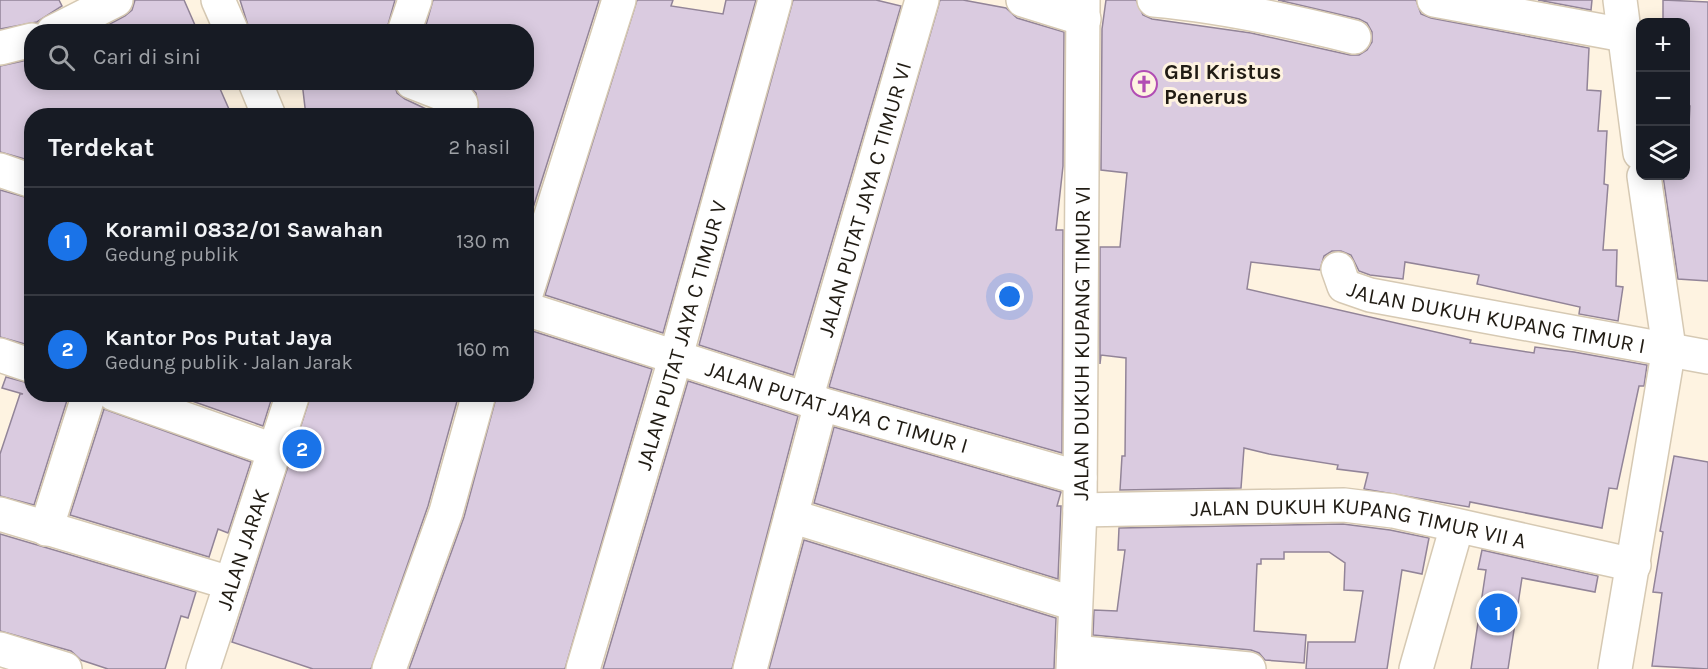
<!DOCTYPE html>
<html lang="id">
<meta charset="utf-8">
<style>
body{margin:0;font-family:Karla,sans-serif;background:#242831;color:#f1f3f6}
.controls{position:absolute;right:18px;top:18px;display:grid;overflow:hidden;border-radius:12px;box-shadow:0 3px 15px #0003}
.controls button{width:54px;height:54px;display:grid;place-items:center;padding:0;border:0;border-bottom:2px solid #363941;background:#171b24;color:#f1f3f6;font:30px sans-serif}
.you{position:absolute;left:1010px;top:297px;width:21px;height:21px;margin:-15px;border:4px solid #fff;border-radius:50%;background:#1a73e8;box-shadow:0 0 0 9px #1a73e833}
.badge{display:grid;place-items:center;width:39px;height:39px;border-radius:50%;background:#1a73e8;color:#fff;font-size:20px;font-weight:700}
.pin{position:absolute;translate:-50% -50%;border:3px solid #fff;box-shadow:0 2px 6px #0006}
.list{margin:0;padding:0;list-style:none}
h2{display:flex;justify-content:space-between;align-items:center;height:78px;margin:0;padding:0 24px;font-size:26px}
h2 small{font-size:20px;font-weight:400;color:#9ea1a6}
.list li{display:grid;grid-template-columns:39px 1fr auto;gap:18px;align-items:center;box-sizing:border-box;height:108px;padding:0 24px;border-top:2px solid #363941}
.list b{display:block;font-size:22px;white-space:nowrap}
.list p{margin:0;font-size:20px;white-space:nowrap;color:#9ea1a6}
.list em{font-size:20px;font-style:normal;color:#9ea1a6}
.icon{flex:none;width:33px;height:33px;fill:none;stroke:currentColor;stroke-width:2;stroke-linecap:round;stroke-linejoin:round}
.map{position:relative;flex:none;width:1708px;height:669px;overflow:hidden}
.search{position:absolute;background:#171b24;box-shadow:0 3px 15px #0003;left:24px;top:24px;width:510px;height:66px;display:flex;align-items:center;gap:15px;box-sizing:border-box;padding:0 21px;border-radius:24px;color:#9ea1a6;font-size:22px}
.panel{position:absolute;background:#171b24;box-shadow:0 3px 15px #0003;left:24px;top:108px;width:510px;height:294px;border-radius:24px}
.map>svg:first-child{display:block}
.building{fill:#dacbe0;stroke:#928498;stroke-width:1.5}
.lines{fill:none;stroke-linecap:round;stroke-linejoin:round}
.minor-casing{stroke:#d6c9b3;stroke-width:36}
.minor{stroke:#fff;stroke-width:33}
.labels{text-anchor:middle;stroke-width:6;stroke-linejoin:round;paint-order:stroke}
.poi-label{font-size:22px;font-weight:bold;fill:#211c14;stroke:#fef3e1;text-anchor:start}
.street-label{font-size:22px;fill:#211c14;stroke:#fef3e1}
</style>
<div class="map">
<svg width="1708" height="669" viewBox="0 0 1708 669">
<rect width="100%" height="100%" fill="#fef3e1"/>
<!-- building -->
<g class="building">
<polygon points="0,0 59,0 62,6 37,22 0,29"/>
<polygon points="135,0 184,0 198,32 95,32 125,16 132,10"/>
<polygon points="240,0 395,0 386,32 250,32"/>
<polygon points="433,0 599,0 526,230 526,116 479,116 476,93 465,82 526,82 526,32 424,32"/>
<polygon points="637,0 673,0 671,6 723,14 726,0 756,0 663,333 545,295"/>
<polygon points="793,0 876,0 901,6 793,375 699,345"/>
<polygon points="940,0 963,0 1006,8 1017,18 1064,32 1063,166 1056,230 1063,230 1062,453 829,387"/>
<polygon points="1106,0 1136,0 1143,15 1152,19 1251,33 1350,55 1359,55 1367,50 1372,42 1372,32 1367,23 1359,19 1278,0 1416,0 1421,14 1431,18 1589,48 1587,90 1601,91 1598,131 1607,131 1604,184 1608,185 1603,250 1617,250 1616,286 1623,287 1618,321 1579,314 1580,307 1477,284 1479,275 1405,262 1403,279 1370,275 1359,271 1351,255 1341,251 1332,251 1324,256 1320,270 1251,262 1247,289 1471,340 1470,343 1534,353 1535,347 1574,352 1647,365 1644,386 1639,386 1617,489 1609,488 1602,528 1470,502 1469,507 1364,489 1368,473 1337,469 1338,465 1269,454 1244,448 1241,488 1120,490 1122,456 1125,456 1126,358 1101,355 1100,364 1100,247 1120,247 1127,173 1101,170 1102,29"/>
<polygon points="1538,0 1592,0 1591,10"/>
<polygon points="1663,0 1708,2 1708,281 1678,279 1663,176 1686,176 1690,106 1686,106 1686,22 1663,22"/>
<polygon points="32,59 32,82 217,82 232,116 32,116 32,161 0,152 0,66"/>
<polygon points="302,82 394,82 397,93 405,99 441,116 306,116"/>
<polygon points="0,190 32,199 32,346 0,337"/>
<polygon points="526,329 652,369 565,669 409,669 464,517 497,394 526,394"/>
<polygon points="6,377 32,384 32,394 69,394 34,505 0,496 0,454 20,394 23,394 2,388"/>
<polygon points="688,381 798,416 732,669 603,669"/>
<polygon points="172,394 273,394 263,426"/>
<polygon points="311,394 459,394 428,506 371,669 313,669 232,642"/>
<polygon points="104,409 251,462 228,533 218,529 209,557 70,515"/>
<polygon points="834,427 1061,492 1057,506 1061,506 1058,579 814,503"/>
<polygon points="1674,456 1708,462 1708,669 1652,666 1662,593 1653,592 1663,532 1660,531"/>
<polygon points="1343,524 1390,530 1429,538 1422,574 1402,570 1387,669 1306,669 1308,642 1355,642 1363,591 1344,590 1345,563 1329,552 1284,552 1284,559 1261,559 1261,564 1257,564 1254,631 1306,635 1304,663 1265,660 1259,653 1251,650 1093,635 1094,610 1117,611 1125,550 1118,550 1119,528"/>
<polygon points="0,534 196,592 188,618 181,616 165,669 108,669 81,660 71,651 0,631"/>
<polygon points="804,540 1056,618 1054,669 769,669"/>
<polygon points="1482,550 1598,576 1595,592 1522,578 1508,669 1471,669 1486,570 1478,569"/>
</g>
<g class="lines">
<defs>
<g id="minor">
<polyline points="218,0 232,32"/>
<polyline points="1023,0 1084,19"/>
<path d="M 1154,0 C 1222,6 1287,20 1354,37"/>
<polyline points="1434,0 1624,35"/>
<polyline points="1620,0 1640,153"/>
<polyline points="53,32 116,0"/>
<polyline points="404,32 415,0"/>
<polyline points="0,48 32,40"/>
<polyline points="255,82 269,116"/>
<polyline points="412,82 458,100 461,104 460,116"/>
<polyline points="0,170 32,181"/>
<path id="s1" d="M 1338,269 L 1344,286 L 1370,295 L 1708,357"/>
<polyline points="526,294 619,0"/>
<path id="s2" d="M 526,309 L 821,404 L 1080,478"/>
<polyline points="0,355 32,366"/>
<polyline points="114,394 273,450"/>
<path id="s3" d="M 806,399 L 922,0"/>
<path id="s4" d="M 1080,510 L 1344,505 L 1393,511 L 1634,565"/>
<polyline points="0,514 230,583"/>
<polyline points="791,516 1075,604"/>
<polyline points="46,529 89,394"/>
<polyline points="0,649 65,669"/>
<polyline points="1074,652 1249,669"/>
<path id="s5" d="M 203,669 L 293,394"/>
<polyline points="389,669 446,512 479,394"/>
<path id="s6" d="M 583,669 L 676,356 L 775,0"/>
<polyline points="750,669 821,404"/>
<path id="s7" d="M 1073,669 L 1080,510 L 1083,0"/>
<polyline points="1416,669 1457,526"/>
<polyline points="1615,669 1669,348 1644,176"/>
</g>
</defs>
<!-- minor casing -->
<use href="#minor" class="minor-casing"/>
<!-- minor -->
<use href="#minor" class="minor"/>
</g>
<!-- icons -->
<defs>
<symbol id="church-ring" viewBox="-11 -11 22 22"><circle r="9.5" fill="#fef3e1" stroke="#b14db4" stroke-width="1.5"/><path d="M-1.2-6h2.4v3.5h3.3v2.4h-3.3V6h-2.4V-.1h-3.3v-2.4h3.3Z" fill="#b14db4"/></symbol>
</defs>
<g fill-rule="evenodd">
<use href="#church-ring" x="1129" y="69" width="30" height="30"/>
</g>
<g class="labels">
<!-- poi labels -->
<g class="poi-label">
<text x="1164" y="79">GBI Kristus<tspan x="1164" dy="25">Penerus</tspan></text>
</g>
<!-- street labels -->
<g class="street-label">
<text dy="8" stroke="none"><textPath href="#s3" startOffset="208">JALAN PUTAT JAYA C TIMUR VI</textPath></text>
<text dy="8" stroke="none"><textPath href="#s1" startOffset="174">JALAN DUKUH KUPANG TIMUR I</textPath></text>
<text dy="8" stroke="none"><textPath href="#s6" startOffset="348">JALAN PUTAT JAYA C TIMUR V</textPath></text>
<text dy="8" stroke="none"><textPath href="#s7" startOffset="326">JALAN DUKUH KUPANG TIMUR VI</textPath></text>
<text dy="8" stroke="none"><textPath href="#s2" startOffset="326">JALAN PUTAT JAYA C TIMUR I</textPath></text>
<text dy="8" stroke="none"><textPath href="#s4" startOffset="280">JALAN DUKUH KUPANG TIMUR VII A</textPath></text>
<text dy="8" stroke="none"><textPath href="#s5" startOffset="126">JALAN JARAK</textPath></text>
</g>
</g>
</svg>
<div class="controls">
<button>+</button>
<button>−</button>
<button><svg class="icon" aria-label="layers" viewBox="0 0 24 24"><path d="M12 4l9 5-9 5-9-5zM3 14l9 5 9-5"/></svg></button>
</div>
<div class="you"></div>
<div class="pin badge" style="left:1498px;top:613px">1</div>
<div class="pin badge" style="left:302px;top:449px">2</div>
<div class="search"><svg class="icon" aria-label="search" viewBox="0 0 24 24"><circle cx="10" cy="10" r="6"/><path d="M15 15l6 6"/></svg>Cari di sini</div>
<section class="panel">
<h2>Terdekat<small>2 hasil</small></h2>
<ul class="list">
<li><span class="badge">1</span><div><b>Koramil 0832/01 Sawahan</b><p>Gedung publik</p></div><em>130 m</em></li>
<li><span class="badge">2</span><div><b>Kantor Pos Putat Jaya</b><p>Gedung publik · Jalan Jarak</p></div><em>160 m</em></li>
</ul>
</section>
</div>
